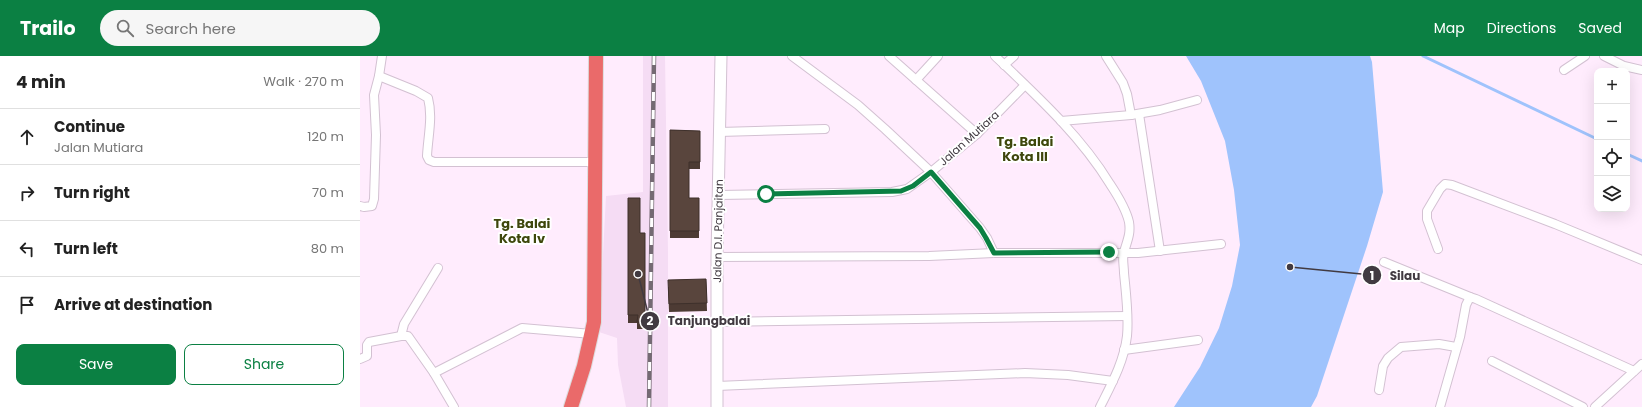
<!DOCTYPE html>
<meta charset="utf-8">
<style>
body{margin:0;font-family:Poppins,sans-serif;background:#f6f6f6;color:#222}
.controls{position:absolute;right:12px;top:12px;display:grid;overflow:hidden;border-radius:8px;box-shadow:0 4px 16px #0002}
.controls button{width:36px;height:36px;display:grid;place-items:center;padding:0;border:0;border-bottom:1px solid #e0e0e0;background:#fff;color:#222;font:20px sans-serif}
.stop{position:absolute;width:12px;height:12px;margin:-9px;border:3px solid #0b8043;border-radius:50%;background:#fff}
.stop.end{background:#0b8043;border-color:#fff;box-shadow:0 1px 4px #0008}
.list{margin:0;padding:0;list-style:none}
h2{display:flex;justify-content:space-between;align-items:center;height:52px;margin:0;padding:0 16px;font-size:17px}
h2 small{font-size:13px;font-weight:400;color:#767676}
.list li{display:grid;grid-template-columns:26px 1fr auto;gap:12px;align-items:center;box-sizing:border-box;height:56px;padding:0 16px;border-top:1px solid #e0e0e0}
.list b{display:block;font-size:15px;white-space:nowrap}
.list p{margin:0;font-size:13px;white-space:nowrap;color:#767676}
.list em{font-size:13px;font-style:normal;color:#767676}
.actions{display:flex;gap:8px;padding:12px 16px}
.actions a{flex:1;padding:9px 0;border:1px solid #0b8043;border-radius:8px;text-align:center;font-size:14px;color:#0b8043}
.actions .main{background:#0b8043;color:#fff}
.icon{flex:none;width:22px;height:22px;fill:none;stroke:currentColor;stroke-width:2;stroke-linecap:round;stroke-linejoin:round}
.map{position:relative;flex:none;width:1282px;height:351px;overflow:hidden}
header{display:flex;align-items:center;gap:24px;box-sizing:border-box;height:56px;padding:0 20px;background:#0b8043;color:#fff}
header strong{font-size:19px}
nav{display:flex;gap:22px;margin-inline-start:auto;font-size:14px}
.search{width:280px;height:36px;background:#f6f6f6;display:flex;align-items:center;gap:10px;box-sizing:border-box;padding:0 14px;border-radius:22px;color:#767676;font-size:15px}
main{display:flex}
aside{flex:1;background:#fff}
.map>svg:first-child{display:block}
.built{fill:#f5dcf4}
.water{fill:#9fc3fc}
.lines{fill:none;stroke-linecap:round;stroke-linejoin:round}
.stream{stroke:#9fc3fc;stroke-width:3}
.street-casing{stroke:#d3c1d2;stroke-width:10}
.secondary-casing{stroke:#d3c1d2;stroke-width:13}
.highway-casing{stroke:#dddcdd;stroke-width:16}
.street{stroke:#fff;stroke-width:8}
.secondary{stroke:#fff;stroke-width:11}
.highway{stroke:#ea6a6a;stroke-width:14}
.rail-casing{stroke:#746a73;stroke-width:4.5}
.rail{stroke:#fff;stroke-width:3;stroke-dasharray:9;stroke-linecap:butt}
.wall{fill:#4d3b34}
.building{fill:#59453d;stroke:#3e302b}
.route{stroke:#0b8043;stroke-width:5}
.labels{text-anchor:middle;stroke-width:4;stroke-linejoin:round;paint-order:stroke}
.street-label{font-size:11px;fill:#413a41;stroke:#fff}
.quarter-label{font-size:13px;font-weight:bold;fill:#3e470c;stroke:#fff}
.leader{fill:none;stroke:#413a41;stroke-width:1.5}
.callout-dot{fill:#413a41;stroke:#fff;stroke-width:1.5}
.mark-label{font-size:12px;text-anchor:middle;font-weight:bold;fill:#fff}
.callout-label{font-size:12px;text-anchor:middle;font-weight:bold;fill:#413a41;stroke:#fff;stroke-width:4;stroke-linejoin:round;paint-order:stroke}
</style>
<header>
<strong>Trailo</strong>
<div class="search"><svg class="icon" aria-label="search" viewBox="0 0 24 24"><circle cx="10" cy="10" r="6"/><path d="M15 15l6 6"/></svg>Search here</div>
<nav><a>Map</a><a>Directions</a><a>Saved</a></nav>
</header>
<main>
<aside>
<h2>4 min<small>Walk · 270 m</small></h2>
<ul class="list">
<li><svg class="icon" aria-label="ahead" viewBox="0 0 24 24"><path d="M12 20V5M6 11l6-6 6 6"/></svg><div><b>Continue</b><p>Jalan Mutiara</p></div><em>120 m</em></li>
<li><svg class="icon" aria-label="right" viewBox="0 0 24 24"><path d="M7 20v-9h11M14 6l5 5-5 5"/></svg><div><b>Turn right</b></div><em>70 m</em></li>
<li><svg class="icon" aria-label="left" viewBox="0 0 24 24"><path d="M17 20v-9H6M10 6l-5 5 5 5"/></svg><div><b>Turn left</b></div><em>80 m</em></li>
<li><svg class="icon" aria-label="arrive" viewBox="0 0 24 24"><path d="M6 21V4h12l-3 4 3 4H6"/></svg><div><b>Arrive at destination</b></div></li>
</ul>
<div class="actions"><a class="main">Save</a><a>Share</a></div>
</aside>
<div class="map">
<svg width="1282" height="351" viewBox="0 0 1282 351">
<rect width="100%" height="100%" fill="#ffecfd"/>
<!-- built -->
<polygon class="built" points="283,0 305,0 308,197 308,351 266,351 258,309 257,282 239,276 246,140 283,136"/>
<!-- water -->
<polygon class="water" points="826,0 1010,0 1012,6 1023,136 1007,190 957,340 951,351 814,351 840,311 859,272 872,230 880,189 874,134 865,85 841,25"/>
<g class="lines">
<!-- stream -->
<g class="stream">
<polyline points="1063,0 1237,83"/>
<polyline points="1267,98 1282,105"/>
</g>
<defs>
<g id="street">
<polyline points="432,0 498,49 525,73 571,116 620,172 627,182 634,197"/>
<polyline points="529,0 617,78"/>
<path d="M 635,0 C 676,39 720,79 750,128 C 758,140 766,153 769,166 C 771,178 767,185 764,196 C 762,202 764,210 764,217 C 766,238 769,260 767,280 C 764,306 751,329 740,351"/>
<polyline points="746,0 763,27 767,38 771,59"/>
<polyline points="1244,0 1264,10 1282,14"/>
<polyline points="644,9 654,0"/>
<polyline points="1204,14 1225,0"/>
<polyline points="19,20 22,0"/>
<polyline points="556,24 578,0"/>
<polyline points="779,58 800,195"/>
<polyline points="701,65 771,59 800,54 837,44"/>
<polyline points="359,76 465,73"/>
<polyline points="359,139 532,136 547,133 571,116 617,78 665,29"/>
<path d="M 0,150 L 4,151 L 12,150 L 14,143 L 16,79 L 14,39 L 19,20 L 56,35 L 68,42 C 73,61 68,80 67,100 L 69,104 L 74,106 L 236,106"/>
<polyline points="1078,193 1067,163 1067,155 1080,133 1085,128 1092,129 1195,168 1282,204"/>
<polyline points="357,201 569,200 634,197 778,197 861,188"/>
<polyline points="1024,206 1110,241"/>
<polyline points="357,266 767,260"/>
<polyline points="41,280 44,268 78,212"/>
<polyline points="764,294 838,284"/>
<polyline points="0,303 7,300 7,289 9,286 41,280 48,280 74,317 94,351"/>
<polyline points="1132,305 1223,351"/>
<polyline points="74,317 162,272 232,278"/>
<polyline points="357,330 665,317 708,319 753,325"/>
<polyline points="1019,334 1023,310 1028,302 1041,291 1079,288 1096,291"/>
<polyline points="1080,351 1100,281 1106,249 1110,241 1116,243 1274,315"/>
<polyline points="1235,351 1282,308"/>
</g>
<polyline id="secondary" points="357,351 357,201 361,0"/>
<polyline id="highway" points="211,351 224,310 234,266 236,0"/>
</defs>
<!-- street casing -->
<use href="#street" class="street-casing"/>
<!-- secondary casing -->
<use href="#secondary" class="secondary-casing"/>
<!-- highway casing -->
<use href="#highway" class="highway-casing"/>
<!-- street -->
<use href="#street" class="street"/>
<!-- secondary -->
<use href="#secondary" class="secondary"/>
<!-- highway -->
<use href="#highway" class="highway"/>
<defs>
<polyline id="rail" points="289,351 294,0"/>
</defs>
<!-- rail casing -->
<use href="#rail" class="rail-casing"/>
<!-- rail -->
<use href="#rail" class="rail"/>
</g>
<!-- wall -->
<g class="wall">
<polygon points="310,74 340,75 340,113 329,113 329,142 339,142 339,182 310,182"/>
<polygon points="268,142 280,177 285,177 285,273 277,273 277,267 268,267"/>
<polygon points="346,223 347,255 309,256 308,231"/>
</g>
<!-- building -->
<g class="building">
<polygon points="310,74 340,75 340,106 329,106 329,142 339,142 339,175 310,175"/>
<polygon points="268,142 280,142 280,177 285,177 285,266 277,266 278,259 268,259"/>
<polygon points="346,223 347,247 309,248 308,224"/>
</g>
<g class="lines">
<!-- route -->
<polyline class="route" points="406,138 541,135 553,130 571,116 620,172 626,182 634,197 749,196"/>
</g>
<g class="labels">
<!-- street labels -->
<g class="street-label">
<text transform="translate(609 82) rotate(-42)" y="4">Jalan Mutiara</text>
<text transform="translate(358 175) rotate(-89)" y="4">Jalan D.I. Panjaitan</text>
</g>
<!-- quarter labels -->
<g class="quarter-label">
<text x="665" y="90">Tg. Balai<tspan x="665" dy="15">Kota III</tspan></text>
<text x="162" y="172">Tg. Balai<tspan x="162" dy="15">Kota Iv</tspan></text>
</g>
</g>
<!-- callouts -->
<path class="leader" d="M930 211L1012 219M278 218L290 265"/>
<g class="callout-dot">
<circle cx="930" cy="211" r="4"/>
<circle cx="278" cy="218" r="4"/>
<circle cx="1012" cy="219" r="10"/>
<circle cx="290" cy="265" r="10"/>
</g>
<g class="mark-label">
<text x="1012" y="224">1</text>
<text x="290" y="269">2</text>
</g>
<g class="callout-label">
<text x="1045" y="224">Silau</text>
<text x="349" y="269">Tanjungbalai</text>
</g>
</svg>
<div class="controls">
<button>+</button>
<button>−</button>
<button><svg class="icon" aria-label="locate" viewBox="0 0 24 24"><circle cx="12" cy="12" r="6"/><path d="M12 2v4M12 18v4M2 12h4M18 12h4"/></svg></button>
<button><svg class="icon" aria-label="layers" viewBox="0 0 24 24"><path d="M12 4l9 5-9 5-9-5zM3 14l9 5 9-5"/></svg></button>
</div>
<div class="stop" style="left:406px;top:138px"></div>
<div class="stop end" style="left:749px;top:196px"></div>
</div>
</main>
